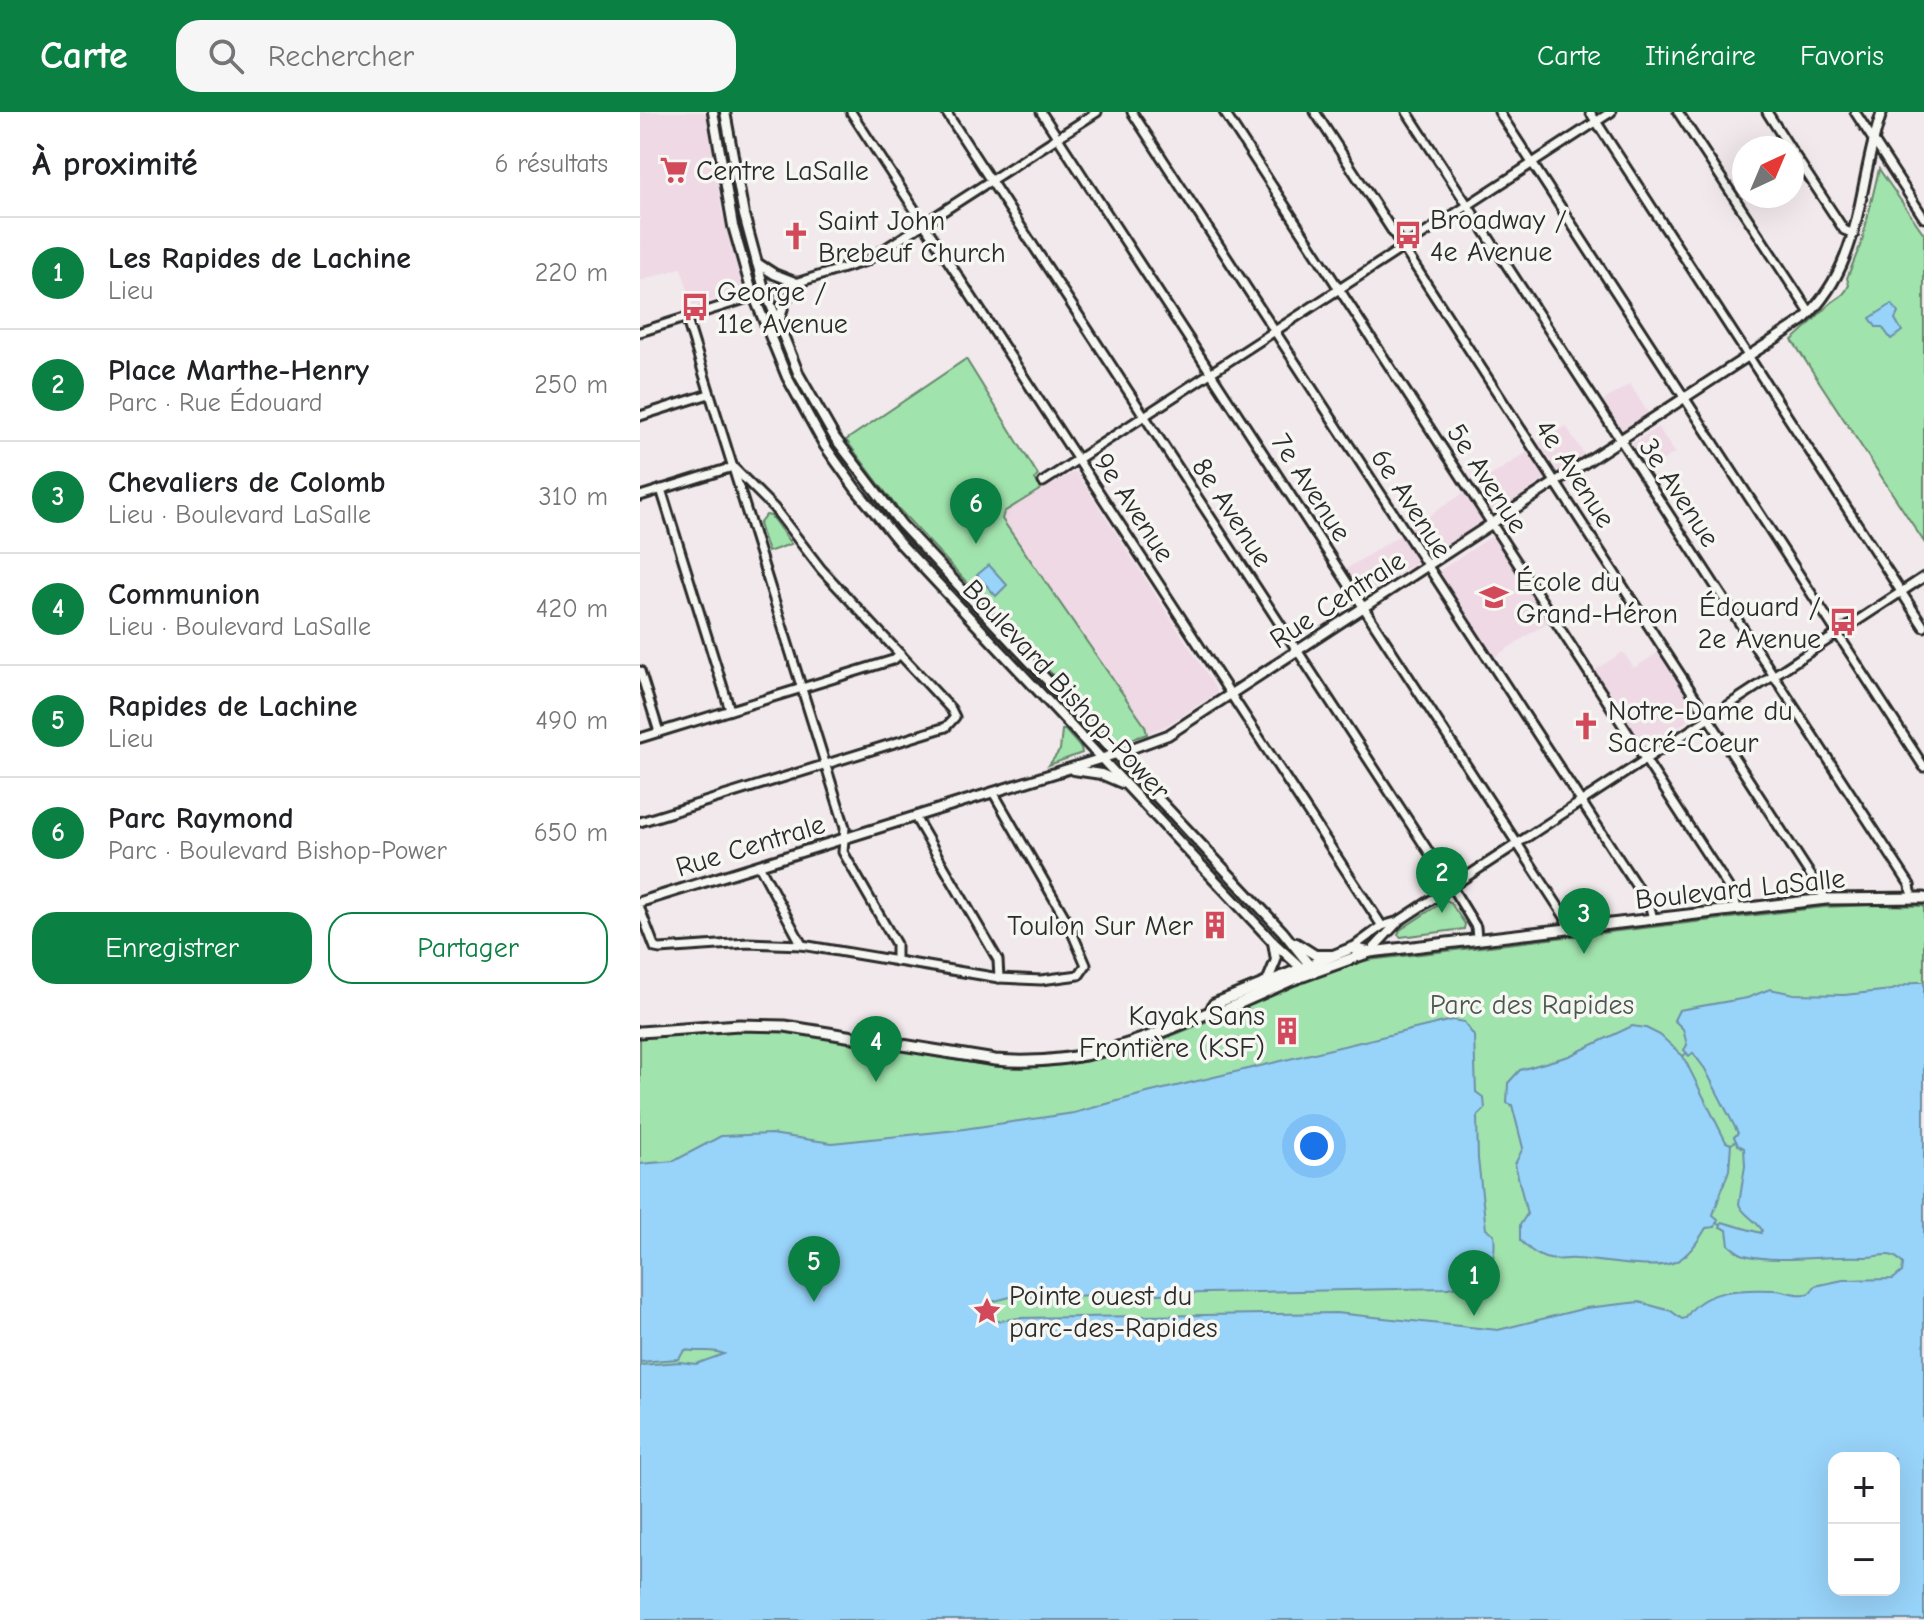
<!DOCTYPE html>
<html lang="fr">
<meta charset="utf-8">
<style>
body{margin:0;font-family:"Comic Neue",sans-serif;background:#f6f6f6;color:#202124}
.controls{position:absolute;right:24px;bottom:24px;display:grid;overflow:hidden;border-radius:16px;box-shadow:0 8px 32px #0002}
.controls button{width:72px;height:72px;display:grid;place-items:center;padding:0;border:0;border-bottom:2px solid #e0e0e0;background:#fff;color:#202124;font:40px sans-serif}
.compass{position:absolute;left:1092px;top:24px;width:72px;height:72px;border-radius:50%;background:#fff;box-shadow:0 8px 32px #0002;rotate:44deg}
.you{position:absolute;left:674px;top:1034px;width:28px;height:28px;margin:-20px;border:6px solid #fff;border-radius:50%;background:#1a73e8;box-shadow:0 0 0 12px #1a73e833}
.badge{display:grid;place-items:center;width:52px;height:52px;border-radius:50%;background:#0b8043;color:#fff;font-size:26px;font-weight:700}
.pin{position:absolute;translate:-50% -66px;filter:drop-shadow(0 2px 4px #0008)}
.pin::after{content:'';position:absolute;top:42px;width:28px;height:24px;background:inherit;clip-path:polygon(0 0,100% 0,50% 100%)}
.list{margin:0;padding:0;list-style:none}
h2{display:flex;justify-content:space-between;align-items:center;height:104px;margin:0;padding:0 32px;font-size:34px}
h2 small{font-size:26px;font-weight:400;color:#757577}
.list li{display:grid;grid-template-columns:52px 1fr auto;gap:24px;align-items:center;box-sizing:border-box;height:112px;padding:0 32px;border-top:2px solid #e0e0e0}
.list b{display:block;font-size:30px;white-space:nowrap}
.list p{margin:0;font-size:26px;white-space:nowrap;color:#757577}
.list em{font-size:26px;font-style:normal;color:#757577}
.actions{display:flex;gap:16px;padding:24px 32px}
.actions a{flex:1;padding:18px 0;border:2px solid #0b8043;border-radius:24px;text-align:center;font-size:28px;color:#0b8043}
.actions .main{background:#0b8043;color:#fff}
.icon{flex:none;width:44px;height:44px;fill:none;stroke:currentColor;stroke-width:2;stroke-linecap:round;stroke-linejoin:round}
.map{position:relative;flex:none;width:1284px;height:1508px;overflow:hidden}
header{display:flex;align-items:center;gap:48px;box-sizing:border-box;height:112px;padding:0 40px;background:#0b8043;color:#fff}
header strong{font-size:38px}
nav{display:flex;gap:44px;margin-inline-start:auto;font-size:28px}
.search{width:560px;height:72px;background:#f6f6f6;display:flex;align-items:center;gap:20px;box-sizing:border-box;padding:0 28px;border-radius:24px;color:#757577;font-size:30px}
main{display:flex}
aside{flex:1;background:#fff}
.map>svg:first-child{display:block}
.built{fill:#eed9e5}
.green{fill:#a1e3ad;stroke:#66876c;stroke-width:2;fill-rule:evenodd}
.water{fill:#98d3f9;stroke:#6c90a7;stroke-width:2;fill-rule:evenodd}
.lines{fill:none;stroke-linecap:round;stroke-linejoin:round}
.stream{stroke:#6c90a7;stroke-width:2}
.minor-casing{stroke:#2b2b2b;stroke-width:13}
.tertiary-casing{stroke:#2b2b2b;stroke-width:14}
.secondary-casing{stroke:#2b2b2b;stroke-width:15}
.minor{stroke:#f6f6f2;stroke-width:7}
.tertiary{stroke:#f6f6f2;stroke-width:8}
.secondary{stroke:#f6f6f2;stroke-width:9}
.labels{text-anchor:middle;stroke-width:7;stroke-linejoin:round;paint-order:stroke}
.poi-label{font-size:28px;fill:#2b2b2b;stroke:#f6f6f2;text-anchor:start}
.street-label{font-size:28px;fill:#2b2b2b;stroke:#f6f6f2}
.park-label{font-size:28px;fill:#48594c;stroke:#f6f6f2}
</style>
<header>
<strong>Carte</strong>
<div class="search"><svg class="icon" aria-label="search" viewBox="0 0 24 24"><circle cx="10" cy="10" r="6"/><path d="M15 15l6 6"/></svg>Rechercher</div>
<nav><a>Carte</a><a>Itinéraire</a><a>Favoris</a></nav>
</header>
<main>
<aside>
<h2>À proximité<small>6 résultats</small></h2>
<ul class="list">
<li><span class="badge">1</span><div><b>Les Rapides de Lachine</b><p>Lieu</p></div><em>220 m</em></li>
<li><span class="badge">2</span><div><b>Place Marthe-Henry</b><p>Parc · Rue Édouard</p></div><em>250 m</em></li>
<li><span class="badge">3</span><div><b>Chevaliers de Colomb</b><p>Lieu · Boulevard LaSalle</p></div><em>310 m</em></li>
<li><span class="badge">4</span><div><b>Communion</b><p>Lieu · Boulevard LaSalle</p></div><em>420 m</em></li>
<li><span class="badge">5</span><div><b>Rapides de Lachine</b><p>Lieu</p></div><em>490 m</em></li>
<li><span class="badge">6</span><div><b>Parc Raymond</b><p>Parc · Boulevard Bishop-Power</p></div><em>650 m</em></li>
</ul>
<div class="actions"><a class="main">Enregistrer</a><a>Partager</a></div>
</aside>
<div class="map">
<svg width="1284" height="1508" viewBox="0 0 1284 1508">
<rect width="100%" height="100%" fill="#f2e9ec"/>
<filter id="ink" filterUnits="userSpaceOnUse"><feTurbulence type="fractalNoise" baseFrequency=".0125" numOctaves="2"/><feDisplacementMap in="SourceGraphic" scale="16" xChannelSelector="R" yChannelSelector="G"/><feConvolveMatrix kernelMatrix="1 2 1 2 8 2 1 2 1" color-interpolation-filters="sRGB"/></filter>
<g filter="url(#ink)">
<!-- built -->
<g class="built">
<polygon points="0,0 66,0 82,100 103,177 101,179 53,194 41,156 0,169"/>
<polygon points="990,272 1008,301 982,317 963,289"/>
<polygon points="926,314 944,342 918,359 899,331"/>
<polygon points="1018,315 1035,341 1007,358 992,332"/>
<polygon points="889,339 905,367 853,402 835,374"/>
<polygon points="434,360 437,361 577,578 577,581 527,613 507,622 505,614 362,407 364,400"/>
<polygon points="824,381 842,409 788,444 770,416"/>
<polygon points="760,423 777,450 723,483 706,457"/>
<polygon points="852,424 908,510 855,545 799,459"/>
<polygon points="983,540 994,556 1019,540 1059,601 1006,636 955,558"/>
</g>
<!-- green -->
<g class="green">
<path d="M 1239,57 L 1284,122 L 1284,430 L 1152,228 C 1167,217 1177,203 1191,191 C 1200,184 1204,184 1209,173 L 1207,166 L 1222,129 Z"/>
<polygon points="326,247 398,363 395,367 401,377 364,400 362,407 505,614 507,622 480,631 475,630 255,393 206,328"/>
<polygon points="126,403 131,404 151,432 128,440 119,412"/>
<polygon points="422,618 425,618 441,636 442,641 409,653 420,638"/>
<polygon points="806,788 810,790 825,812 824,817 761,825 758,823 760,818"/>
<path d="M 1234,793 L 1284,794 L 1284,1508 L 0,1508 L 0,925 C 54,921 110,913 163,920 C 247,932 336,962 421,953 C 530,942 623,872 729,848 L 1185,795 ZM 1194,1346 L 1254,1346 L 1254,1478 L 1194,1478 Z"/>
</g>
<!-- water -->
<g class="water">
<polygon points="1252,192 1258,201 1255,207 1262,219 1251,227 1242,215 1236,215 1230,206"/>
<polygon points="349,453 367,473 356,484 337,463"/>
<path d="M 1275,870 L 1284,870 L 1284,1508 L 0,1508 L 0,1253 L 40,1250 L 56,1252 L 84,1242 C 71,1236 59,1241 45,1238 L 38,1247 L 0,1250 L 0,1052 L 34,1049 L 81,1024 L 131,1022 L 192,1031 L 317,1018 L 434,1001 L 503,982 L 812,908 L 824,910 L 834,924 L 836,980 L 844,986 L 845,997 L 837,1005 L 838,1047 L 846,1117 L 854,1122 C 856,1140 853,1160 835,1170 C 828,1174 816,1174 808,1176 L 370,1185 L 343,1192 L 341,1196 L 344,1206 L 352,1210 L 379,1206 L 696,1201 L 858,1218 L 946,1196 L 999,1190 L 1031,1199 L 1042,1207 L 1046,1206 C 1062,1176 1104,1177 1134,1178 C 1144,1178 1156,1184 1166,1182 C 1171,1181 1172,1178 1175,1174 L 1203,1168 L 1253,1167 L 1262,1160 L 1263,1152 C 1251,1136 1239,1146 1224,1145 C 1188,1143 1138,1152 1105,1143 C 1099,1142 1094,1137 1089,1133 L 1087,1118 L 1080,1115 L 1082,1110 L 1121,1121 L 1122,1118 C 1116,1108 1102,1102 1099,1092 L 1105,1054 L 1104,1036 L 1098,1033 L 1094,1025 L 1098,1021 L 1065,957 L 1053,941 L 1049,944 L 1044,938 L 1047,933 L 1043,917 L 1034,908 L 1039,898 L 1107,886 L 1130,877 L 1154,882 L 1204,883 L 1252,878 ZM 1194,1346 L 1254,1346 L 1254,1478 L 1194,1478 Z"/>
<path d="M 992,914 L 1006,916 L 1020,923 L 1043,944 L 1086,1030 L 1091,1032 L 1089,1058 L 1073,1103 L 1078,1107 L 1075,1115 L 1066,1116 C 1059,1128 1049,1143 1037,1149 C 1017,1160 960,1148 936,1147 C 925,1146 917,1150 905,1146 C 894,1142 888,1136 880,1128 L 880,1113 L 887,1102 L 875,1052 L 883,1036 L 872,993 L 867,991 L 868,971 L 880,958 L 929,944 Z"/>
</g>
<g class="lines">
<!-- stream -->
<g class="stream">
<polyline points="1043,944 1047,941"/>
<polyline points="1091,1032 1096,1029"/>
<polyline points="1076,1111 1081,1112"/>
</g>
<defs>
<g id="minor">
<polyline points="211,0 742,814"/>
<polyline points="306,0 811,774 836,815 837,827"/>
<polyline points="401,0 925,805 928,817"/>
<polyline points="492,0 1010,795 1013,807"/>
<polyline points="584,0 1094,784 1097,797"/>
<polyline points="675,0 1186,787"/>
<polyline points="767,0 1270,773 1272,786"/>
<polyline points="859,0 1284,655"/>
<polyline points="950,0 1284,515"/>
<polyline points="1038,0 1170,201"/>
<polyline points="1127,0 1150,36"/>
<polyline points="1215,0 1284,106"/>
<polyline points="1152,39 1204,118 1214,122"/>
<polyline points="46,205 205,715 203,740 256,832 256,849"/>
<polyline points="0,220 226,149 457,0"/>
<polyline points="0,304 69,282"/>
<polyline points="403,370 971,0"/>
<polyline points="21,377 90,598"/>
<polyline points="0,384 93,355 134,396 181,457 311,597 315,605 306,615 0,710"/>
<polyline points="0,559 19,620"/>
<polyline points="0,626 253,548 260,542"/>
<polyline points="275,705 358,848 359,866"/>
<polyline points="119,753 162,833"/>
<polyline points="0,797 15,836 20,837 108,831 162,833 359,866 401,868 439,863 446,853 428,811 353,680"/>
<polyline points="712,836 742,814 759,809 1284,465"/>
<polyline points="730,840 758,810"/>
</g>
<g id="tertiary">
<polyline points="73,0 93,114 111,177 147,265 185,334 215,376 259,430 633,830 658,853 662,860"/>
<polyline points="85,0 104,103 123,173 159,263 195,326 261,412 643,820 667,850 671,859"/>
<polyline points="117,151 134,162 157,171 144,191 138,215"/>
<polyline points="434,658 461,662 482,671"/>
<path d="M 0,790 L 476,642 L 528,623 L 1162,209 C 1225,150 1216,74 1242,0"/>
<polyline points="656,831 675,843 691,843"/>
<polyline points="627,870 636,848 633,830"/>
</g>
<g id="secondary">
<polyline points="570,900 574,892 712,836 730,840"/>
<path d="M 0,920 L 99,913 L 145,914 L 355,948 C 437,955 497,931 570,900 L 578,901 L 652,868 L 730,840 L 1186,787 L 1284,786"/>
</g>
</defs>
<!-- minor casing -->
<use href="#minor" class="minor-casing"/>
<!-- tertiary casing -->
<use href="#tertiary" class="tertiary-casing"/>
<!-- secondary casing -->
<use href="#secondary" class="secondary-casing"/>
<!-- minor -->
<use href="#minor" class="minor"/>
<!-- tertiary -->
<use href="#tertiary" class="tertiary"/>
<!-- secondary -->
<use href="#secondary" class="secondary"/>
</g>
</g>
<!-- icons -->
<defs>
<symbol id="supermarket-bare" viewBox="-9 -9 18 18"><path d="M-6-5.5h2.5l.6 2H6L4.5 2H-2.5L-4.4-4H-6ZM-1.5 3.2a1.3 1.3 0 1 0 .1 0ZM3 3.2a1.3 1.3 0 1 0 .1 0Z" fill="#d1495b" stroke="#f6f6f2" stroke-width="2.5" paint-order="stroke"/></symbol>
<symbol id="bus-bare" viewBox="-9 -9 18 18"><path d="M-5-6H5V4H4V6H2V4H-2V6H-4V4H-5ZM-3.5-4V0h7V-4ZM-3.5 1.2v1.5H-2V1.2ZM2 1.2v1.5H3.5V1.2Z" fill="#d1495b" stroke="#f6f6f2" stroke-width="2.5" paint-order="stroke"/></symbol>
<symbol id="church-bare" viewBox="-9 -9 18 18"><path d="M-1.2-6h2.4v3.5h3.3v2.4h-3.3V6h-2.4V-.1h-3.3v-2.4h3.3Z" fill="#d1495b" stroke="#f6f6f2" stroke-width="2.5" paint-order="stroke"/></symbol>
<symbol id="school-bare" viewBox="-9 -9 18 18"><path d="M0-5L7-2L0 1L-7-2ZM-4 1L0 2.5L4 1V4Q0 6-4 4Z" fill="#d1495b" stroke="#f6f6f2" stroke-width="2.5" paint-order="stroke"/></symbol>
<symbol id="building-bare" viewBox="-9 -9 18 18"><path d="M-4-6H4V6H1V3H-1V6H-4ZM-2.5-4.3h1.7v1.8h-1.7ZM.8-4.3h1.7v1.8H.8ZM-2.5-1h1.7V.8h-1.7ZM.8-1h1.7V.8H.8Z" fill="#d1495b" stroke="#f6f6f2" stroke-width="2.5" paint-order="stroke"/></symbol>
<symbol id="sight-bare" viewBox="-9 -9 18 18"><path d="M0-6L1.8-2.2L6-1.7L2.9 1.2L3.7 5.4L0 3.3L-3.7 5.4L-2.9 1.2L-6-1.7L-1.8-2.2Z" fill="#d1495b" stroke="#f6f6f2" stroke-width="2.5" paint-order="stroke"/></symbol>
</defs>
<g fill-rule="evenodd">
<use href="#supermarket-bare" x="14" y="38" width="40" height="40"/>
<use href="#bus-bare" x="748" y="103" width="40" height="40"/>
<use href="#church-bare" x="136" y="104" width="40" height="40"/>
<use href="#bus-bare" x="35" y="175" width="40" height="40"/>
<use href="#school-bare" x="834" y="465" width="40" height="40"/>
<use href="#bus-bare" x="1183" y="490" width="40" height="40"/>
<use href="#church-bare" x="926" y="594" width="40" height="40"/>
<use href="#building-bare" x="555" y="793" width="40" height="40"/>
<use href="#building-bare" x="627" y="899" width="40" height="40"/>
<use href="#sight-bare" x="327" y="1179" width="40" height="40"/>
</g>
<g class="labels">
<!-- poi labels -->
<g class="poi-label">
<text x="56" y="68">Centre LaSalle</text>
<text x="790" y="117">Broadway /<tspan x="790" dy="32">4e Avenue</tspan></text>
<text x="178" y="118">Saint John<tspan x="178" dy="32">Brebeuf Church</tspan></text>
<text x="77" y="189">George /<tspan x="77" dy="32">11e Avenue</tspan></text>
<text x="876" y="479">École du<tspan x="876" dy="32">Grand-Héron</tspan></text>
<text x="1181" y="504" text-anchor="end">Édouard /<tspan x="1181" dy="32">2e Avenue</tspan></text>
<text x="968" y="608">Notre-Dame du<tspan x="968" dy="32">Sacré-Coeur</tspan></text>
<text x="553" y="823" text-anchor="end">Toulon Sur Mer</text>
<text x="625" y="913" text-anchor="end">Kayak Sans<tspan x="625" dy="32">Frontière (KSF)</tspan></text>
<text x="369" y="1193">Pointe ouest du<tspan x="369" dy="32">parc-des-Rapides</tspan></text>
</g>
<!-- street labels -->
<g class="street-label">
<text transform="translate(936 361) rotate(57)" y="10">4e Avenue</text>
<text transform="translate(848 366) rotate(57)" y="10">5e Avenue</text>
<text transform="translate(672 375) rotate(57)" y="10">7e Avenue</text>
<text transform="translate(1040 380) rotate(57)" y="10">3e Avenue</text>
<text transform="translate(772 391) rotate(57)" y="10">6e Avenue</text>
<text transform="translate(495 395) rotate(57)" y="10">9e Avenue</text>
<text transform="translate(593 400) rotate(57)" y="10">8e Avenue</text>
<text transform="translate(697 487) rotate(-33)" y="10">Rue Centrale</text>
<text transform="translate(427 577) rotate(47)" y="10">Boulevard Bishop-Power</text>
<text transform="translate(110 733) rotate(-17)" y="10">Rue Centrale</text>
<text transform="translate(1100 776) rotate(-6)" y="10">Boulevard LaSalle</text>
</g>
<!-- park labels -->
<g class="park-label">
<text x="892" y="902">Parc des Rapides</text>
</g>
</g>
</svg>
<div class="controls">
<button>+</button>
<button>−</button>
</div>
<svg class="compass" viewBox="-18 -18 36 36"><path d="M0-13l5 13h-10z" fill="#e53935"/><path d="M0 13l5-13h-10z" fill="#757577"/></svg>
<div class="you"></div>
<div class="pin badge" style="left:834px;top:1204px">1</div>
<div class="pin badge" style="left:802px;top:801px">2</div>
<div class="pin badge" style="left:944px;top:842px">3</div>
<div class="pin badge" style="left:236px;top:970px">4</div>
<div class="pin badge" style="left:174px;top:1190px">5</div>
<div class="pin badge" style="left:336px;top:432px">6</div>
</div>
</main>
